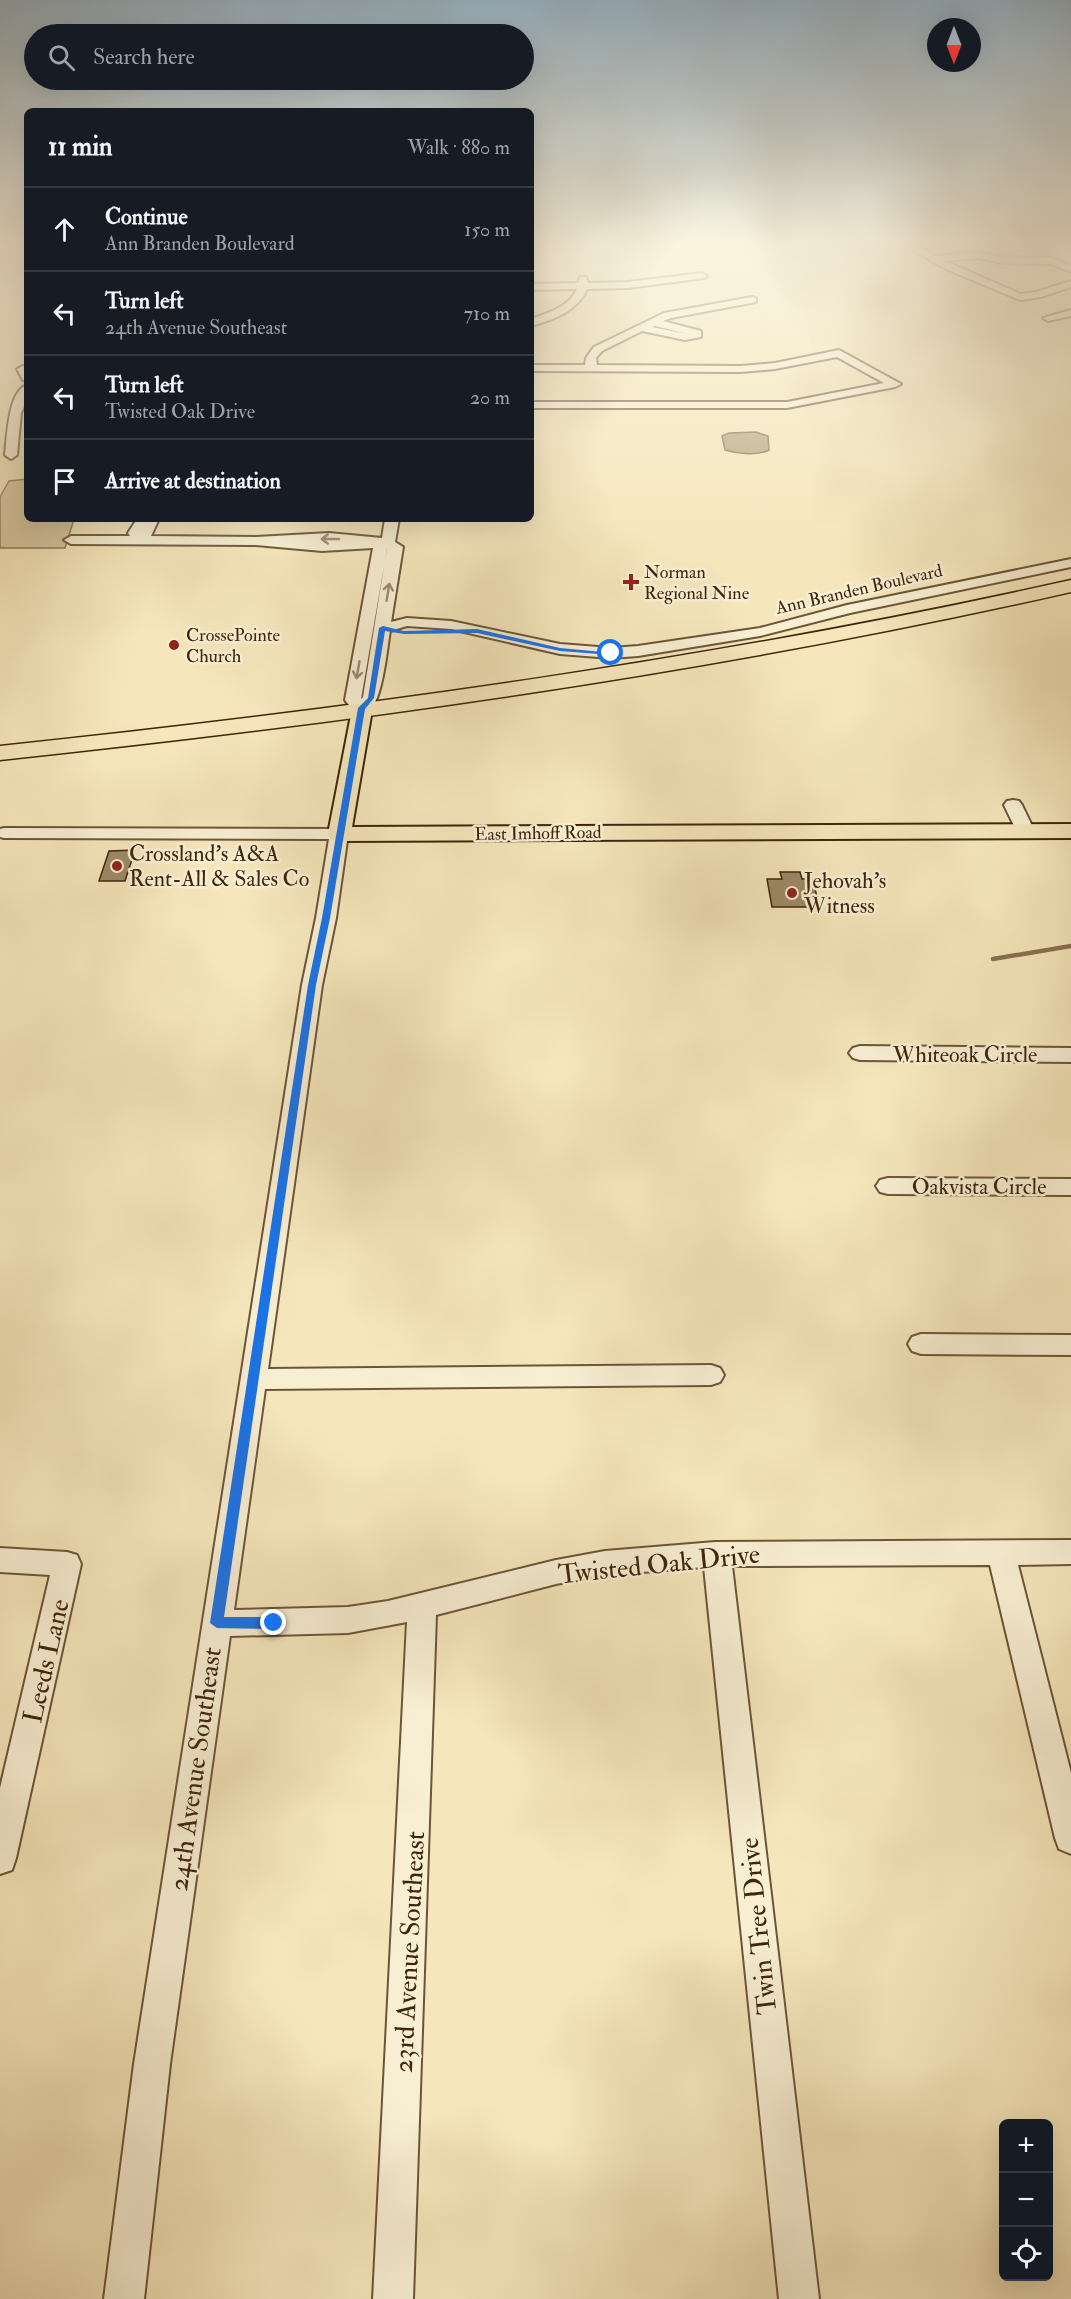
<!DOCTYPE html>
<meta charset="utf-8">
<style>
body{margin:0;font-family:"IM FELL Double Pica",serif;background:#242831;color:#f1f3f6}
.controls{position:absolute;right:18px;bottom:18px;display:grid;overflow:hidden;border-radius:9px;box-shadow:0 6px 24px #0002}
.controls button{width:54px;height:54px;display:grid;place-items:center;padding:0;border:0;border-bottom:2px solid #363941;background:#171b24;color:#f1f3f6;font:30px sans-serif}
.compass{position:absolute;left:927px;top:18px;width:54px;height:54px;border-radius:50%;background:#171b24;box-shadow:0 6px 24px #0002;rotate:180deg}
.stop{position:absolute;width:18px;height:18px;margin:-14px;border:4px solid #1a73e8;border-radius:50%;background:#fff}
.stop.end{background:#1a73e8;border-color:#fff;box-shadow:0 2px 6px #0008}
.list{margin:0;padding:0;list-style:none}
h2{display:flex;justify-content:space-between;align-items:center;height:78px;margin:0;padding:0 24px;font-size:26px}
h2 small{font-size:20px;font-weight:400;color:#9ea1a6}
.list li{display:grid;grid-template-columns:39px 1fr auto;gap:18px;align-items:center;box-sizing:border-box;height:84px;padding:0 24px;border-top:2px solid #363941}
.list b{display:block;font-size:22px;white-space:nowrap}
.list p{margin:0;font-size:20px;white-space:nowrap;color:#9ea1a6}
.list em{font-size:20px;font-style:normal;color:#9ea1a6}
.icon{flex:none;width:33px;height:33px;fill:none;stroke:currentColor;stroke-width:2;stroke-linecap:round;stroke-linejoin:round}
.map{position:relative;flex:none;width:1071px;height:2299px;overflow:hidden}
.search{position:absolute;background:#171b24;box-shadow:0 6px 24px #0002;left:24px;top:24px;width:510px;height:66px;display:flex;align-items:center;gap:15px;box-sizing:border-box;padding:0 21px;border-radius:33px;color:#9ea1a6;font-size:22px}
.panel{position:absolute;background:#171b24;box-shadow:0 6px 24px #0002;left:24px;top:108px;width:510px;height:414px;border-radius:9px}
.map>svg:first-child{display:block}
.green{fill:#d6c59d;stroke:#8a7554;stroke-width:1.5}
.water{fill:#b7a47f;stroke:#877151;stroke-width:1.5}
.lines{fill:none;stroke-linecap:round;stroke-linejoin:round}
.stream{stroke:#877151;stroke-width:4.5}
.building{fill:#9d8967;stroke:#3e250b;stroke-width:1.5}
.minor-casing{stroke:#6c5537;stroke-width:4}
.major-casing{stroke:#3e250b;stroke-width:4}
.highway-casing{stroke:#3e250b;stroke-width:3}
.minor{fill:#f8efd3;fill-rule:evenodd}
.major{fill:#f5e6bb;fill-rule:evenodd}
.highway{fill:#f5e6bb;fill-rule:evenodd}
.oneway{stroke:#9b8a6f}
.route{fill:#1a73e8}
.poi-dot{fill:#8f2418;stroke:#f8efd3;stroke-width:2}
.labels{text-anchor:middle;stroke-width:5;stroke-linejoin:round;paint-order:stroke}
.far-poi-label{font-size:18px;fill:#3e250b;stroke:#f8efd3;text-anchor:start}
.far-street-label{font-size:18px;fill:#3e250b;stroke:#f8efd3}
.poi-label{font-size:22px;fill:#3e250b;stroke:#f8efd3;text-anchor:start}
.street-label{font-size:22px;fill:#3e250b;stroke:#f8efd3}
.near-street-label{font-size:27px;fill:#3e250b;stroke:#f8efd3}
</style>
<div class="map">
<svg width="1071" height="2299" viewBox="0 0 1071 2299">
<rect width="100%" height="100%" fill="#f5e6bb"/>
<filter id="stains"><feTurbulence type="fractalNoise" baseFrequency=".00333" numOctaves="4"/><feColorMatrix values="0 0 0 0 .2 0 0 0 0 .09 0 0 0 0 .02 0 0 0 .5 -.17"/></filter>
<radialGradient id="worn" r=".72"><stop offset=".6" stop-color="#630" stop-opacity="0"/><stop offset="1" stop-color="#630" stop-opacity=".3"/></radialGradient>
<!-- green -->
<polygon class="green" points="27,479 27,519 74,519 65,548 0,548 0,497 9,481"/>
<!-- water -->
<path class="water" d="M 756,432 L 768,436 L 769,450 C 757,456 738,454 725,450 L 722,436 L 729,433 Z"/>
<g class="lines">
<!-- stream -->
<polyline class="stream" points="993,959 1071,946"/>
</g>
<!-- building -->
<g class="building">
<polygon points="135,850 125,881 99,881 109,851"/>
<polygon points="780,872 800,872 802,879 813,879 819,907 772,907 767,879 782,879"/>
</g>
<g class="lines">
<defs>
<g id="minor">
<polygon points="919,247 936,256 978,252 1002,257 1052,258 1071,266 1071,272 1051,264 1002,263 978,258 945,261 1021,294 1036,292 1071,281 1071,287 1041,297 1020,300 946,269 916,252 914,250"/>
<path d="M 702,273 L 707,276 L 705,278 L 628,288 L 587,289 C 578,311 553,320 531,326 L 531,319 C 548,313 569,307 577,289 L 531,290 L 531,284 L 578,283 L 580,277 L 586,277 L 588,283 L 628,282 Z"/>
<path d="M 752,297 L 756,298 L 756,302 L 671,318 L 663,321 L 701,331 L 701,337 L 685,340 L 642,331 L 602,351 L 596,358 L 597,365 L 741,366 L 775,363 L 839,350 L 901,384 L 895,387 L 787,408 L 531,408 L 531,402 L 787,402 L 884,383 L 837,357 L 775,369 L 741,372 L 531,371 L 531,365 L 585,365 L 586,358 L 594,347 L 664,313 ZM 655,326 L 687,334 L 652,327 Z"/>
<polygon points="1071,310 1071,316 1048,321 1043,318"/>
<polygon points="23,366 27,367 27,381 23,380 17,369"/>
<path d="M 27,385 L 27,400 L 21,413 L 17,455 L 11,459 L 5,455 C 7,438 8,391 27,385 Z"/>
<path d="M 137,519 L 156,519 L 158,521 L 151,536 L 256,537 L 329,533 L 382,538 L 385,519 L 399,519 L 395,542 L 403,547 L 391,622 L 407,618 L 451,621 L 560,644 L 611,648 L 638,646 L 760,628 L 847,605 L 1071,559 L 1071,567 L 850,613 L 760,636 L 638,656 L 611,658 L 560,654 L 451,629 L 407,626 L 390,631 C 386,652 380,749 345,700 L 373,548 L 322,551 L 256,545 L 71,544 L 64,540 L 71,536 L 130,536 L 128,533 ZM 387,548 L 363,697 L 361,699 L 387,549 Z"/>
<polygon points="1013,800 1019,801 1022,805 1035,832 1032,836 1020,836 1017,832 1004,805 1007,801"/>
<polygon points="4,828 339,829 345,830 348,834 336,918 322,985 268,1369 711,1365 720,1368 724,1375 720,1382 711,1385 265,1389 234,1610 348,1607 388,1601 556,1560 605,1551 715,1542 1071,1540 1071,1564 1018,1565 1071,1773 1071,1854 1059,1849 1055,1838 990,1565 732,1566 819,2299 779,2299 704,1567 605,1575 556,1584 436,1615 413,2299 373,2299 407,1622 348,1633 230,1636 170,2064 144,2299 104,2299 134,2064 302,985 316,918 329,839 4,838 0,837 0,829"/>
<polygon points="860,1046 1071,1048 1071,1062 860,1060 853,1058 849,1053 853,1048"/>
<polygon points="888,1178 1071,1179 1071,1195 888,1194 880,1192 876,1186 880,1180"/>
<polygon points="921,1334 1071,1335 1071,1355 921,1354 912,1351 908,1344 912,1337"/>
<polygon points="0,1548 67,1552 77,1555 81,1564 16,1858 12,1870 0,1874 0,1788 50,1575 0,1572"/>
</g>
<polygon id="major" points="362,704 369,706 372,710 352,827 1071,824 1071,838 339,841 331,839 328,834 352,710 355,706"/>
<path id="highway" d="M 1071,580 L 1071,592 C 718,672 359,722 0,760 L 0,746 C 359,708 718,659 1071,580 Z"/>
</defs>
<!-- minor casing -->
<use href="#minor" class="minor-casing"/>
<!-- major casing -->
<use href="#major" class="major-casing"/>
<!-- highway casing -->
<use href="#highway" class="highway-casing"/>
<!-- minor -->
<use href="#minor" class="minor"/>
<!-- major -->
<use href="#major" class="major"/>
<!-- highway -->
<use href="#highway" class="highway"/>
</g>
<!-- one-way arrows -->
<defs><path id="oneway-shaft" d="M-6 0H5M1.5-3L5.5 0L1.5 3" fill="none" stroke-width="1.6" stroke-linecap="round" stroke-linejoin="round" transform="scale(1.5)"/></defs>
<g class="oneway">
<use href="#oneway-shaft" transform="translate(330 539) rotate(-180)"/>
<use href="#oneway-shaft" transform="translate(388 592) rotate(-81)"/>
<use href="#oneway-shaft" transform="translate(358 670) rotate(100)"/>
</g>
<!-- sky -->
<linearGradient id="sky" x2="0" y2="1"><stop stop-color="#94aebe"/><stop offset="0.43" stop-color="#faf4e0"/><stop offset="1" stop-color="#faf4e0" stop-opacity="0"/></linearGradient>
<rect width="1071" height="563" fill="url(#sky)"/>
<!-- route -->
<polygon class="route" points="383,626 404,631 477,629 560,648 614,653 611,655 560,651 477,633 404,634 385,631 374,698 365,709 330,918 316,985 224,1617 274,1617 281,1623 274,1629 217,1628 210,1623 308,985 322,918 358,708 368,698 379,628"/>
<!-- markers -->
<g class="poi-dot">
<path d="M628 573h6v6h6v6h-6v6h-6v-6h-6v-6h6z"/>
<circle cx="174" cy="645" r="6"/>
<circle cx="117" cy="866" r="6"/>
<circle cx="792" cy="893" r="6"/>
</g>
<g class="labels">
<!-- far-poi labels -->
<g class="far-poi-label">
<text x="644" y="578">Norman<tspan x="644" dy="21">Regional Nine</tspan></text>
<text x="186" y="641">CrossePointe<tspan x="186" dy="21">Church</tspan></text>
</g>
<!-- far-street labels -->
<g class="far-street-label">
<text transform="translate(859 589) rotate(-13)" y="6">Ann Branden Boulevard</text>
<text transform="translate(538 833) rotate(-1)" y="6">East Imhoff Road</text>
</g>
<!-- poi labels -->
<g class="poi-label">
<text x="129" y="861">Crossland's A&amp;A<tspan x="129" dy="25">Rent-All &amp; Sales Co</tspan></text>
<text x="804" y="888">Jehovah's<tspan x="804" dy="25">Witness</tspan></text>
</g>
<!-- street labels -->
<g class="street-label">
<text x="965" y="1062">Whiteoak Circle</text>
<text x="979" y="1194">Oakvista Circle</text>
</g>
<!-- near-street labels -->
<g class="near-street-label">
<text transform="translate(659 1564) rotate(-6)" y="9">Twisted Oak Drive</text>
<text transform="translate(46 1661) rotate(-77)" y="9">Leeds Lane</text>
<text transform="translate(195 1769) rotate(-82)" y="9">24th Avenue Southeast</text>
<text transform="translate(758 1926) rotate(-96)" y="9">Twin Tree Drive</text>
<text transform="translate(409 1952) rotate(-87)" y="9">23rd Avenue Southeast</text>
</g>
</g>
<rect width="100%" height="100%" filter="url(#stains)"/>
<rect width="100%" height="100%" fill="url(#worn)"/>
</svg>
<div class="controls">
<button>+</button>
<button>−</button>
<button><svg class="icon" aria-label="locate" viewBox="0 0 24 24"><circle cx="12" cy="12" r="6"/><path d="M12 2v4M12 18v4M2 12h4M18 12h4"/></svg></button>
</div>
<svg class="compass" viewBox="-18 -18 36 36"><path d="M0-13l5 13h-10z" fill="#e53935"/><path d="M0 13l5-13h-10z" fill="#9ea1a6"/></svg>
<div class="stop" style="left:611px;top:653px"></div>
<div class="stop end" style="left:274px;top:1623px"></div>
<div class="search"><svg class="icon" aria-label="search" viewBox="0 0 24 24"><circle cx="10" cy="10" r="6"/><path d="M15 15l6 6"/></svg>Search here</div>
<section class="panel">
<h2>11 min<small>Walk · 880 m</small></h2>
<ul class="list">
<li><svg class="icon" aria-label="ahead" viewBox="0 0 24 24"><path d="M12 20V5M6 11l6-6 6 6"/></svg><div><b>Continue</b><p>Ann Branden Boulevard</p></div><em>150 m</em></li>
<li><svg class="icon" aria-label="left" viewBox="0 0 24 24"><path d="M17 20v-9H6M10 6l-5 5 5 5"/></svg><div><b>Turn left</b><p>24th Avenue Southeast</p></div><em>710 m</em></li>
<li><svg class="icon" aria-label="left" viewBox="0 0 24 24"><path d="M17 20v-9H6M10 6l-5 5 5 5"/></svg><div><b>Turn left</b><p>Twisted Oak Drive</p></div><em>20 m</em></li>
<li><svg class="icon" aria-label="arrive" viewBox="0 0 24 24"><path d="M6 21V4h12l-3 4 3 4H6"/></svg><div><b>Arrive at destination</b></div></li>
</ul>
</section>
</div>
